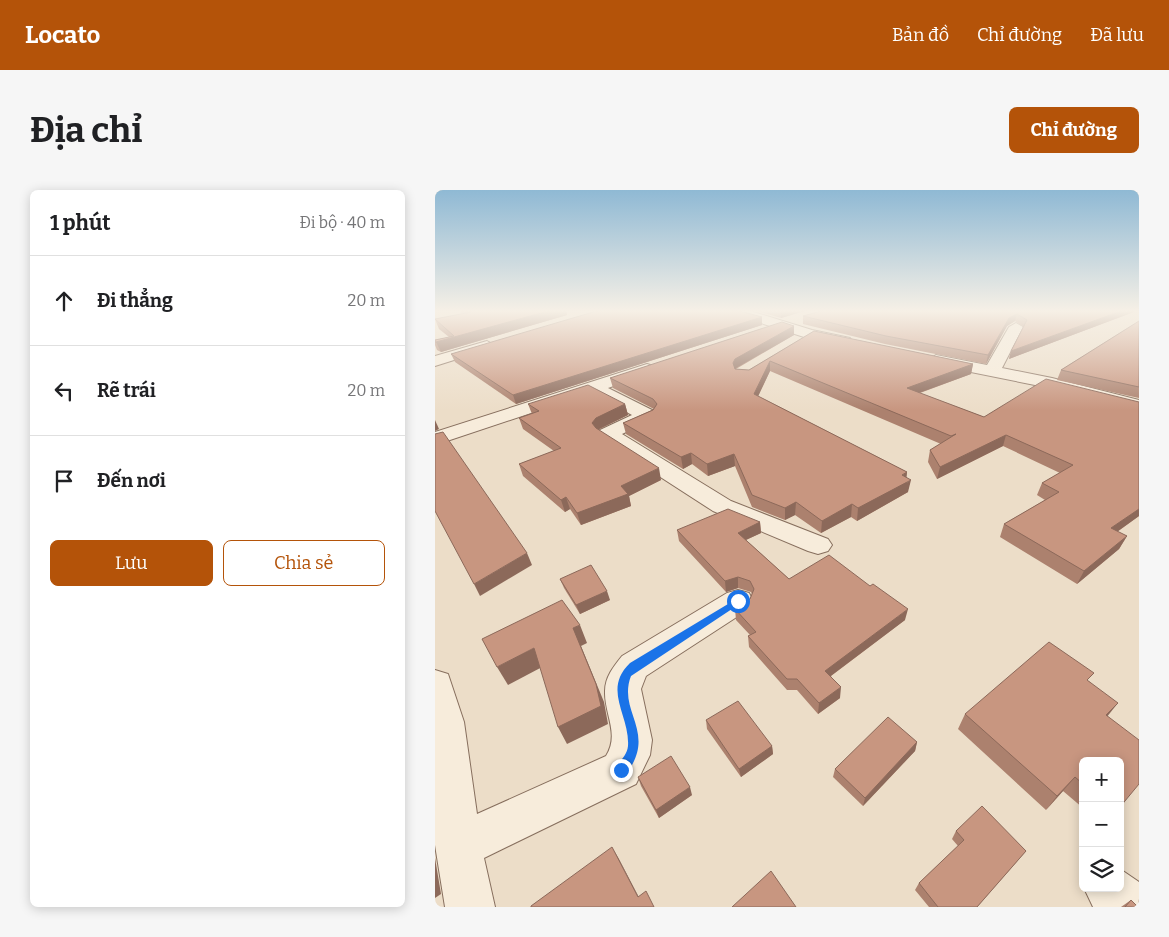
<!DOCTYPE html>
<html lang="vi">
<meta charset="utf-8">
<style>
body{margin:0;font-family:Bitter,serif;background:#f6f6f6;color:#202124}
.controls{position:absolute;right:15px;bottom:15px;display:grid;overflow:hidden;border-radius:8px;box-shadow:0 2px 12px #0003}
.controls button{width:45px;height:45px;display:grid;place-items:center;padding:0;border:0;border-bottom:1px solid #e0e0e0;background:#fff;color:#202124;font:25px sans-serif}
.stop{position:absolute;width:15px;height:15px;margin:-11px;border:4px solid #1a73e8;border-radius:50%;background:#fff}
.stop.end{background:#1a73e8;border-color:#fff;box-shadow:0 1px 5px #0008}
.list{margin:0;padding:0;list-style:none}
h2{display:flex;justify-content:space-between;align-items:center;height:65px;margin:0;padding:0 20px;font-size:21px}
h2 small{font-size:16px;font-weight:400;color:#757577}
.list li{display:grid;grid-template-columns:32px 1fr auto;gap:15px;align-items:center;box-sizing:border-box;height:90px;padding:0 20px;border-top:1px solid #e0e0e0}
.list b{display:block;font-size:19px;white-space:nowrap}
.list em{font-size:16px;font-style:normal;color:#757577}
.actions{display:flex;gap:10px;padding:15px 20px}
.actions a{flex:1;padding:11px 0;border:1px solid #b45309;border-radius:8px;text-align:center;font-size:18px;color:#b45309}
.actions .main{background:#b45309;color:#fff}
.icon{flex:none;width:28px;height:28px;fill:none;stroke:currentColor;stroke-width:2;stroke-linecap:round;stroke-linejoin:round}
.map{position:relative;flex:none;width:704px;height:717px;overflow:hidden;border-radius:8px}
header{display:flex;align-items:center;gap:30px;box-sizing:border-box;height:70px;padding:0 25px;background:#b45309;color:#fff}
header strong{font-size:24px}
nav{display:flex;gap:28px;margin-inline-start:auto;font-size:18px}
.intro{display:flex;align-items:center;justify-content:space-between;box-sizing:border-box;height:120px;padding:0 30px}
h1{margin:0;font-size:35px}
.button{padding:12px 22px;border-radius:8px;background:#b45309;color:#fff;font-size:18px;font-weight:700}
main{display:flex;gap:30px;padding:0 30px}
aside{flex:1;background:#fff;border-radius:8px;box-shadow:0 2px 12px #0003}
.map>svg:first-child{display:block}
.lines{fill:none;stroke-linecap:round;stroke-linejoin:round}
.minor-casing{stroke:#876f5e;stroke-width:2}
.minor{fill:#f7ecdb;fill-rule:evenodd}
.wall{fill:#ac816e}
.shaded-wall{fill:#8c695a}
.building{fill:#c89680;stroke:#8c695a}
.route{fill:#1a73e8}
</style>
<header>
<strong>Locato</strong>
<nav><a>Bản đồ</a><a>Chỉ đường</a><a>Đã lưu</a></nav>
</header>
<div class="intro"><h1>Địa chỉ</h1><a class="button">Chỉ đường</a></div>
<main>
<aside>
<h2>1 phút<small>Đi bộ · 40 m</small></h2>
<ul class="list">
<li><svg class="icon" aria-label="ahead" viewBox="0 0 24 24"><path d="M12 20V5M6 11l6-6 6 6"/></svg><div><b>Đi thẳng</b></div><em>20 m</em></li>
<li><svg class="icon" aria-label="left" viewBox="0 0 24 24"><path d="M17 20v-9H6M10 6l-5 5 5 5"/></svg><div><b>Rẽ trái</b></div><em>20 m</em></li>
<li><svg class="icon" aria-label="arrive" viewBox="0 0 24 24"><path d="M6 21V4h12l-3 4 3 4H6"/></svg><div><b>Đến nơi</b></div></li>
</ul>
<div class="actions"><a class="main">Lưu</a><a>Chia sẻ</a></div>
</aside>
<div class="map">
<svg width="704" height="717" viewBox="0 0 704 717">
<rect width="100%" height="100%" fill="#ecddc8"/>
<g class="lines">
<defs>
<g id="minor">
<polygon points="294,120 312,120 377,140 415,148 417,151 410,155 369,147 295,123"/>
<polygon points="581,133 588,137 567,178 617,188 704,210 704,222 615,198 501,175 493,170 501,165 552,175 574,137"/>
<polygon points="52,151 59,155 57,158 0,176 0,166"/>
<polygon points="212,174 218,176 220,179 218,182 173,198 219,221 222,225 219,229 187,244 296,311 393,349 397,355 393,361 383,364 373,361 278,321 165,248 162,244 165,240 197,225 156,203 0,255 0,242"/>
<path d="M 303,400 L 314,403 L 318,411 L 314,419 L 211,486 L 206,499 L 217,550 L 215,565 L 201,594 L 49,668 L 60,717 L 10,717 L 0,655 L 0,480 L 13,484 L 29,532 L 42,624 L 171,566 C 185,544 169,524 170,501 C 170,487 179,476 187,466 L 292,403 Z"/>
<polygon points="685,679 704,692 704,717 658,717 649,698 685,698"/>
</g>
</defs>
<!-- minor casing -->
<use href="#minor" class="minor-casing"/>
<!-- minor -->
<use href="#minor" class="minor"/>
</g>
<!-- wall -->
<g class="wall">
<polygon points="25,120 131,120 132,125 6,162 2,160 0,155 0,150 14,147 4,139 0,129 28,124 26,123"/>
<polygon points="318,120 373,120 346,128"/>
<polygon points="704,120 574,169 576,161 588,137 580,131 572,136 551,174 450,154 368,134 368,126"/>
<polygon points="327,127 327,135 81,214 20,172 16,164"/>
<polygon points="704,131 704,208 622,190 626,180"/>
<polygon points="359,136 359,145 301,179 314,180 379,141 538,174 536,184 485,203 549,227 704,212 704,326 682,342 692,346 684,359 642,394 565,347 569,334 610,310 602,305 607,293 625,283 568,256 502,289 493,272 495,260 506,254 335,181 323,206 472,282 471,287 473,302 422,331 416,327 386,343 360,325 350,330 317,317 300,276 273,286 257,274 248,279 191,244 188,233 219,219 178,198 175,188"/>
<polygon points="93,214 190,214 193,225 163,240 226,290 194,306 196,316 146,335 135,319 130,322 88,286 84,274 119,261 88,239 84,228 97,224"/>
<polygon points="325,332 326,343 311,350 354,389 470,430 396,486 405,508 383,524 362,500 352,500 314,457 313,446 315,445 301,430 300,419 315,409 317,404 316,402 303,398 291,402 244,351 242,340"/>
<polygon points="125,389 175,410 145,424 129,398"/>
<polygon points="654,491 673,527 648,571 648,618 628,601 611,620 523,539 530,524"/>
<polygon points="271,530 337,556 338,564 306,587 272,539"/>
<polygon points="482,552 480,561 428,616 398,587 400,579"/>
<polygon points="203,587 257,605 224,628 206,596"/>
<polygon points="521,641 591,661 542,717 494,717 480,700 484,693 523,656 517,649"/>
<polygon points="696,710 703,717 686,717"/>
</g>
<!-- shaded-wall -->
<g class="shaded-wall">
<polygon points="117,120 131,120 132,125 6,162 1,152"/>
<polygon points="349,120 373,120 346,128 346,121"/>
<polygon points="689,120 704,120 574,169 576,161"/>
<polygon points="582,124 580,131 572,136 551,174 553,165 574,128"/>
<polygon points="327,127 327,135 81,214 78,205"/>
<polygon points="359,136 359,145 301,178 298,183 298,173 300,169"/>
<polygon points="335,171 335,181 319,215 319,204"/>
<polygon points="538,174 536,184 470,208 472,198"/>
<polygon points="190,214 193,225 164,239 160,244 157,233 161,228"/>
<polygon points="0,230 4,239 0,241"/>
<polygon points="571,245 568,256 502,289 505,277"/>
<polygon points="256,263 257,274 248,279 246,267"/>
<polygon points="299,264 300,276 273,286 272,274"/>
<polygon points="224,278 226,290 194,306 196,316 146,335 142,323 186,296"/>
<polygon points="472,282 471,293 476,290 473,302 422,331 423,318"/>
<polygon points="131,307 135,319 130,322 126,310"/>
<polygon points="361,312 360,325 350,330 350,318"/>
<polygon points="417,314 416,327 386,343 387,331"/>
<polygon points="704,319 704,326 669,351 676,338"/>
<polygon points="325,332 326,343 304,353 303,343"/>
<polygon points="692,346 684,359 642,394 649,381"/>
<polygon points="92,363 97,375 45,406 39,394"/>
<polygon points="303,387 303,398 291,402 290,391"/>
<polygon points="172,401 175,410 145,424 141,415"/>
<polygon points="473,419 470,430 389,491 390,481"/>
<polygon points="145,435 152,453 146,456 169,512 173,534 132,554 123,537 138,438"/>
<polygon points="99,458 109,476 73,495 62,477"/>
<polygon points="406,497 405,508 383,524 384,513"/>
<polygon points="683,513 671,528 671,525"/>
<polygon points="482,552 480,561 428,616 430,608"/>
<polygon points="337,556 338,564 306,587 304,579"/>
<polygon points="640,587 628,601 611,620 622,606"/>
<polygon points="255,597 257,605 224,628 221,620"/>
<polygon points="177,657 184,669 209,717 203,707"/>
<polygon points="0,668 6,704 0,708"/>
</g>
<!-- building -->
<g class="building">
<polygon points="32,120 117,120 1,152 0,152 0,150 19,146 0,129 36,122"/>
<polygon points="165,120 301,120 327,127 78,205 16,164"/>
<polygon points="390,120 689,120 576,161 592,130 582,124 574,128 553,165 451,146 368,126"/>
<polygon points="704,131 704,197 626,180"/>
<polygon points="347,132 359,136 300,169 298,173 300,179 314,180 379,141 538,174 472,198 549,227 611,189 704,212 704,319 676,338 692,346 649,381 569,334 624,302 607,293 638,275 571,245 505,277 495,260 521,244 516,246 335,171 319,204 472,282 467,285 476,290 423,318 417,314 387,331 361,312 350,318 317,305 299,264 272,274 256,263 246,267 188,233 218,220 222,214 218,209 175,188"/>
<polygon points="153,195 190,214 161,228 157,233 161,238 224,278 186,296 193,304 142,323 131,307 126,310 84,274 126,258 84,228 104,221 93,214"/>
<polygon points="8,242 92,363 39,394 0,321 0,244"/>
<polygon points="293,319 325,332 303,343 354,389 394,365 435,396 438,394 473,419 390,481 406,497 384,513 362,489 352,489 313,446 321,442 300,419 315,409 319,399 315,391 303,387 290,391 242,340"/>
<polygon points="156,375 172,401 141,415 125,389"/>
<polygon points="127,410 145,435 138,438 161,494 166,516 123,537 99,458 62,477 47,449"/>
<polygon points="614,452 659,483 652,490 683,513 671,525 704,550 704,594 685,617 685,571 648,571 648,594 640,587 622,606 530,524"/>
<polygon points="303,511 337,556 304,579 271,530"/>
<polygon points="453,527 482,552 430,608 400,579"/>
<polygon points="236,566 255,597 221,620 203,587"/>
<polygon points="547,616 591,661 542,717 503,717 484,693 529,650 521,641"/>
<polygon points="177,657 203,707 211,701 219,717 96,717 96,716"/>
<polygon points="336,681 361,717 297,717"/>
<polygon points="696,710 703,717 690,717"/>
</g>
<!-- sky -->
<linearGradient id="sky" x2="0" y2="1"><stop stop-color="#8fb9d4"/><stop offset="0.55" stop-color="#f6f0e6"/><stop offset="1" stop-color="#f6f0e6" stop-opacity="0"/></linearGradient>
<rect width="704" height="220" fill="url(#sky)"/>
<!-- route -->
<path class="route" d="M 303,408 L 306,409 L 306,413 L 196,486 C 182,522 223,542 191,584 L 182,584 L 180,580 C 184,571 192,566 193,556 C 195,525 167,500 195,473 Z"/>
</svg>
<div class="controls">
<button>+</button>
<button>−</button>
<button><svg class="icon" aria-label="layers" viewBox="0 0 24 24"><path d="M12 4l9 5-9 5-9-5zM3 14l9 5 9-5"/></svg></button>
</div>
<div class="stop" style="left:303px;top:411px"></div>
<div class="stop end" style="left:186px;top:580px"></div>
</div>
</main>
